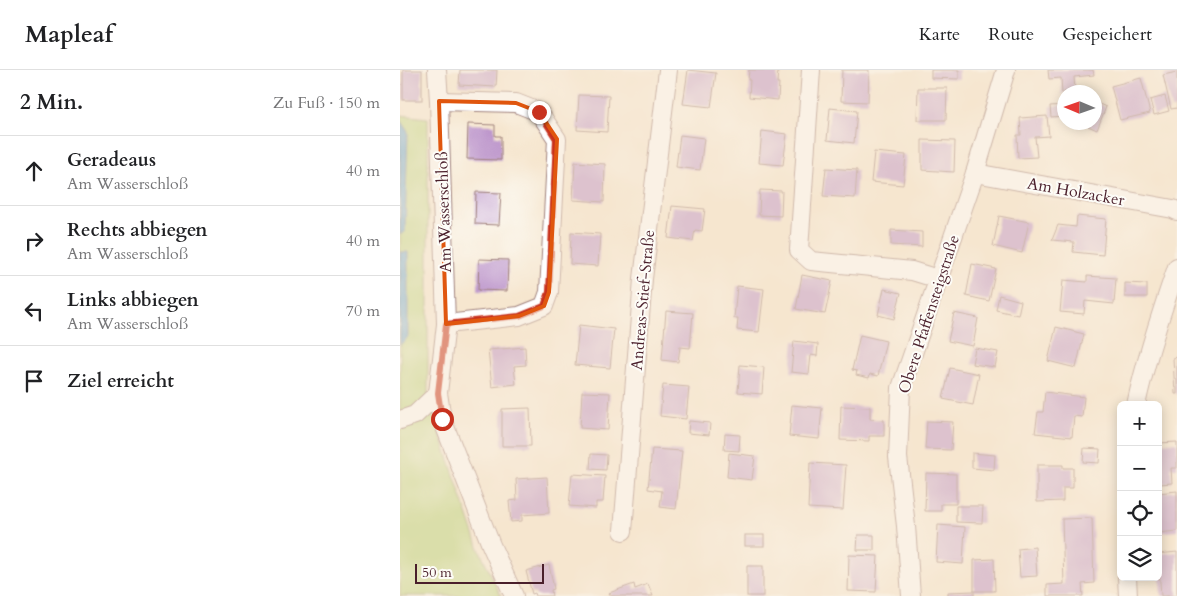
<!DOCTYPE html>
<html lang="de">
<meta charset="utf-8">
<style>
body{margin:0;font-family:Cardo,serif;background:#f2f2f2;color:#202124}
.controls{position:absolute;right:15px;bottom:15px;display:grid;overflow:hidden;border-radius:8px;box-shadow:0 2px 12px #0003}
.controls button{width:45px;height:45px;display:grid;place-items:center;padding:0;border:0;border-bottom:1px solid #e0e0e0;background:#fff;color:#202124;font:25px sans-serif}
.compass{position:absolute;left:657px;top:15px;width:45px;height:45px;border-radius:50%;background:#fff;box-shadow:0 2px 12px #0003;rotate:272deg}
.scale{position:absolute;left:15px;bottom:12px;width:129px;box-sizing:border-box;padding-left:5px;border:2px solid #4a1f2b;border-top:0;font-size:14px;line-height:18px;white-space:nowrap;color:#4a1f2b;-webkit-text-stroke:4px #fdfcf7;paint-order:stroke}
.stop{position:absolute;width:15px;height:15px;margin:-11px;border:4px solid #c8321e;border-radius:50%;background:#fff}
.stop.end{background:#c8321e;border-color:#fff;box-shadow:0 1px 5px #0008}
.list{margin:0;padding:0;list-style:none}
h2{display:flex;justify-content:space-between;align-items:center;height:65px;margin:0;padding:0 20px;font-size:21px}
h2 small{font-size:16px;font-weight:400;color:#757577}
.list li{display:grid;grid-template-columns:32px 1fr auto;gap:15px;align-items:center;box-sizing:border-box;height:70px;padding:0 20px;border-top:1px solid #e0e0e0}
.list b{display:block;font-size:19px;white-space:nowrap}
.list p{margin:0;font-size:16px;white-space:nowrap;color:#757577}
.list em{font-size:16px;font-style:normal;color:#757577}
.icon{flex:none;width:28px;height:28px;fill:none;stroke:currentColor;stroke-width:2;stroke-linecap:round;stroke-linejoin:round}
.map{position:relative;flex:none;width:777px;height:526px;overflow:hidden}
header{display:flex;align-items:center;gap:30px;box-sizing:border-box;height:70px;padding:0 25px;background:#fff;border-bottom:1px solid #e0e0e0}
header strong{font-size:24px}
nav{display:flex;gap:28px;margin-inline-start:auto;font-size:18px}
main{display:flex}
aside{flex:1;background:#fff}
.map>svg:first-child{display:block}
.green{fill:#b9d57b;stroke:#827a53}
.water{fill:#5ca2d1;stroke:#53607e}
.building{fill:#be97cc}
.lines{fill:none;stroke-linecap:round;stroke-linejoin:round}
.minor-casing{stroke:#a0827d;stroke-width:20}
.minor{stroke:#fff;stroke-width:18}
.route{stroke:#c8321e;stroke-width:6}
.marked{fill:none;stroke:#e0560e;stroke-width:4;stroke-linejoin:round}
.labels{text-anchor:middle;stroke-width:4;stroke-linejoin:round;paint-order:stroke}
.street-label{font-size:16px;fill:#4a1f2b;stroke:#fdfcf7}
</style>
<header>
<strong>Mapleaf</strong>
<nav><a>Karte</a><a>Route</a><a>Gespeichert</a></nav>
</header>
<main>
<aside>
<h2>2 Min.<small>Zu Fuß · 150 m</small></h2>
<ul class="list">
<li><svg class="icon" aria-label="ahead" viewBox="0 0 24 24"><path d="M12 20V5M6 11l6-6 6 6"/></svg><div><b>Geradeaus</b><p>Am Wasserschloß</p></div><em>40 m</em></li>
<li><svg class="icon" aria-label="right" viewBox="0 0 24 24"><path d="M7 20v-9h11M14 6l5 5-5 5"/></svg><div><b>Rechts abbiegen</b><p>Am Wasserschloß</p></div><em>40 m</em></li>
<li><svg class="icon" aria-label="left" viewBox="0 0 24 24"><path d="M17 20v-9H6M10 6l-5 5 5 5"/></svg><div><b>Links abbiegen</b><p>Am Wasserschloß</p></div><em>70 m</em></li>
<li><svg class="icon" aria-label="arrive" viewBox="0 0 24 24"><path d="M6 21V4h12l-3 4 3 4H6"/></svg><div><b>Ziel erreicht</b></div></li>
</ul>
</aside>
<div class="map">
<svg width="777" height="526" viewBox="0 0 777 526">
<rect width="100%" height="100%" fill="#fdfcf7"/>
<filter id="ink" filterUnits="userSpaceOnUse"><feTurbulence type="fractalNoise" baseFrequency=".02" numOctaves="2"/><feDisplacementMap in="SourceGraphic" scale="10" xChannelSelector="R" yChannelSelector="G"/><feConvolveMatrix kernelMatrix="1 2 1 2 8 2 1 2 1" color-interpolation-filters="sRGB"/></filter>
<filter id="wash" filterUnits="userSpaceOnUse"><feTurbulence type="fractalNoise" baseFrequency=".0096" numOctaves="4" result="noise"/><feDisplacementMap in="SourceGraphic" scale="20" xChannelSelector="R" yChannelSelector="G"/><feGaussianBlur stdDeviation="1.12" result="paint"/><feColorMatrix in="noise" values="0 0 0 0 0 0 0 0 0 0 0 0 0 0 0 0 0 1.4 0 .05"/><feComposite in="paint" operator="in"/></filter>
<g filter="url(#wash)">
<rect width="100%" height="100%" fill="#f6e6cf"/>
<!-- green -->
<polygon class="green" points="0,45 28,48 28,328 79,479 101,526 0,526"/>
<!-- water -->
<g class="water">
<polygon points="0,50 8,62 5,161 0,165"/>
<polygon points="0,182 8,182 8,267 0,275"/>
</g>
<g id="blocks">
<!-- building -->
<g class="building">
<rect x="3" y="0" width="19" height="30"/>
<polygon points="60,0 97,0 96,17 59,15"/>
<polygon points="288,0 316,3 311,37 283,34"/>
<polygon points="349,0 378,0 377,13 379,13 378,30 349,27 350,10 348,10"/>
<polygon points="442,0 469,0 468,32 441,31"/>
<polygon points="531,0 559,0 559,9 531,8"/>
<polygon points="648,0 693,0 694,5 674,7 675,22 664,22 664,24 662,24 661,8 649,9"/>
<polygon points="777,2 777,38 771,39 763,5"/>
<polygon points="741,8 750,43 720,50 711,16"/>
<polygon points="518,18 547,18 546,50 517,50"/>
<polygon points="179,25 209,26 207,62 177,60"/>
<polygon points="765,26 769,41 754,45 750,30"/>
<polygon points="697,33 706,37 697,60 688,56 690,52 694,52 694,40"/>
<polygon points="664,35 664,46 651,47 650,36"/>
<polygon points="430,38 457,41 454,73 427,70"/>
<polygon points="647,46 649,66 635,67 637,87 618,88 617,65 621,65 620,48"/>
<polygon points="68,54 95,55 95,66 101,66 101,90 67,89"/>
<polygon points="362,61 387,64 383,95 359,93"/>
<polygon points="280,65 304,68 300,100 276,97"/>
<polygon points="522,70 555,71 554,102 522,100"/>
<polygon points="474,82 506,85 503,115 471,112"/>
<polygon points="175,92 205,94 204,132 173,130"/>
<polygon points="426,98 457,100 455,128 423,126"/>
<polygon points="360,120 382,121 381,146 359,145"/>
<polygon points="76,122 101,123 99,155 75,154"/>
<polygon points="272,136 305,139 302,161 295,160 293,171 268,168"/>
<polygon points="599,146 629,152 622,183 593,176"/>
<polygon points="677,146 706,149 703,185 673,182 674,172 652,170 658,155 676,157"/>
<polygon points="491,160 522,162 522,177 491,175"/>
<polygon points="171,162 200,164 198,196 170,194"/>
<polygon points="79,189 108,190 107,221 78,220"/>
<polygon points="572,194 596,199 589,231 566,226"/>
<polygon points="402,205 432,211 425,244 396,239"/>
<polygon points="687,206 716,208 714,234 685,231 684,244 660,242 663,210 687,212"/>
<polygon points="725,213 747,214 747,227 725,227"/>
<polygon points="337,216 364,219 359,262 337,260 338,248 334,248"/>
<polygon points="484,219 501,223 494,249 478,245"/>
<polygon points="599,225 621,231 618,245 596,240"/>
<polygon points="266,241 293,243 290,278 280,277 278,292 262,290"/>
<polygon points="554,243 578,248 573,276 548,271"/>
<polygon points="179,255 214,259 210,298 175,295"/>
<polygon points="656,257 684,264 676,298 648,291"/>
<polygon points="460,265 486,271 478,306 470,304 469,308 456,305 457,301 452,300"/>
<polygon points="394,271 418,274 417,286 411,285 409,304 391,302"/>
<polygon points="125,277 126,295 114,296 116,314 92,317 88,280"/>
<polygon points="575,278 598,282 595,297 572,294"/>
<polygon points="777,287 777,324 775,324 773,288"/>
<polygon points="340,295 364,297 362,324 338,322"/>
<polygon points="550,298 579,304 573,335 543,329"/>
<polygon points="263,315 289,317 286,349 260,346"/>
<polygon points="182,322 210,323 208,360 180,358"/>
<polygon points="645,322 684,327 682,347 674,346 672,367 635,363 638,342 643,342"/>
<polygon points="392,335 422,338 419,369 389,366"/>
<polygon points="441,336 470,337 470,349 484,350 484,366 469,366 469,371 440,370"/>
<polygon points="130,338 131,376 102,376 102,339"/>
<polygon points="289,351 310,353 309,365 288,363"/>
<polygon points="527,351 553,352 551,380 525,379"/>
<polygon points="325,364 340,365 339,381 324,380"/>
<polygon points="777,372 777,398 771,398 772,413 760,414 758,373"/>
<polygon points="684,378 700,379 699,393 683,392"/>
<polygon points="252,379 282,381 276,439 260,437 262,421 248,419"/>
<polygon points="329,383 355,386 352,410 327,407"/>
<polygon points="572,383 595,385 594,400 572,398"/>
<polygon points="191,384 207,385 206,400 190,399"/>
<polygon points="410,393 446,395 443,440 408,438"/>
<polygon points="637,395 663,395 663,398 673,398 673,418 663,418 663,431 637,432"/>
<polygon points="526,403 556,404 556,434 541,434 541,441 525,441"/>
<polygon points="172,404 205,406 203,432 196,432 196,438 169,436"/>
<polygon points="147,407 149,443 122,445 122,451 111,452 109,431 117,430 116,409"/>
<polygon points="777,421 777,461 758,463 758,423"/>
<polygon points="556,436 583,436 582,453 556,452"/>
<polygon points="692,448 694,513 682,514 683,526 647,526 647,515 664,514 662,449"/>
<polygon points="538,455 565,457 563,494 536,492"/>
<rect x="345" y="465" width="19" height="11"/>
<polygon points="458,465 474,465 474,480 457,480"/>
<polygon points="635,477 637,506 620,507 618,479"/>
<polygon points="777,482 777,526 761,526 758,484"/>
<polygon points="449,485 478,486 476,522 448,521"/>
<polygon points="594,489 595,521 574,521 574,490"/>
<polygon points="149,495 154,519 151,520 152,526 136,526 135,523 132,524 126,501"/>
<rect x="347" y="496" width="16" height="30"/>
<polygon points="234,514 235,519 248,514 253,526 211,526 209,523"/>
<polygon points="574,521 574,526 548,526 548,522"/>
</g>
</g>
</g>
<g filter="url(#ink)">
<use href="#blocks" fill-opacity="0" stroke="#a0827d" stroke-width="1"/>
<g class="lines">
<defs>
<g id="minor">
<polyline points="37,0 39,31 46,254 38,323 42,349 91,475 114,526"/>
<polyline points="411,0 399,180 411,191 512,201 538,209"/>
<polyline points="39,31 116,33 139,42 157,69 149,222 144,236 119,246 46,254"/>
<polyline points="575,103 773,139 777,141"/>
<path d="M 736,335 C 746,288 761,243 777,197"/>
<polyline points="0,350 15,345 38,323"/>
<polyline points="223,461 243,209 268,0"/>
<polyline points="727,507 728,526"/>
<polyline points="511,526 506,456 498,387 501,318 575,103 606,0"/>
</g>
</defs>
<!-- minor casing -->
<use href="#minor" class="minor-casing"/>
<!-- minor -->
<use href="#minor" class="minor"/>
</g>
</g>
<g class="lines" filter="url(#ink)">
<!-- route -->
<polyline class="route" points="42,349 38,323 46,254 119,246 144,236 149,222 156,69 139,42"/>
</g>
<!-- marked area -->
<path d="M0 0H777V526H0ZM 39,31 L 116,33 L 139,42 L 157,69 L 149,222 L 144,236 L 119,246 L 46,254 Z" fill="#f6e6cf" fill-opacity=".55" fill-rule="evenodd"/>
<path class="marked" d="M 39,31 L 116,33 L 139,42 L 157,69 L 149,222 L 144,236 L 119,246 L 46,254 Z"/>
<g class="labels">
<!-- street labels -->
<g class="street-label">
<text transform="translate(676 121) rotate(10)" y="6">Am Holzacker</text>
<text transform="translate(43 142) rotate(-92)" y="6">Am Wasserschloß</text>
<text transform="translate(242 230) rotate(-85)" y="6">Andreas-Stief-Straße</text>
<text transform="translate(528 244) rotate(-72)" y="6">Obere Pfaffensteigstraße</text>
</g>
</g>
</svg>
<div class="controls">
<button>+</button>
<button>−</button>
<button><svg class="icon" aria-label="locate" viewBox="0 0 24 24"><circle cx="12" cy="12" r="6"/><path d="M12 2v4M12 18v4M2 12h4M18 12h4"/></svg></button>
<button><svg class="icon" aria-label="layers" viewBox="0 0 24 24"><path d="M12 4l9 5-9 5-9-5zM3 14l9 5 9-5"/></svg></button>
</div>
<svg class="compass" viewBox="-18 -18 36 36"><path d="M0-13l5 13h-10z" fill="#e53935"/><path d="M0 13l5-13h-10z" fill="#757577"/></svg>
<div class="scale">50 m</div>
<div class="stop" style="left:42px;top:349px"></div>
<div class="stop end" style="left:139px;top:42px"></div>
</div>
</main>
